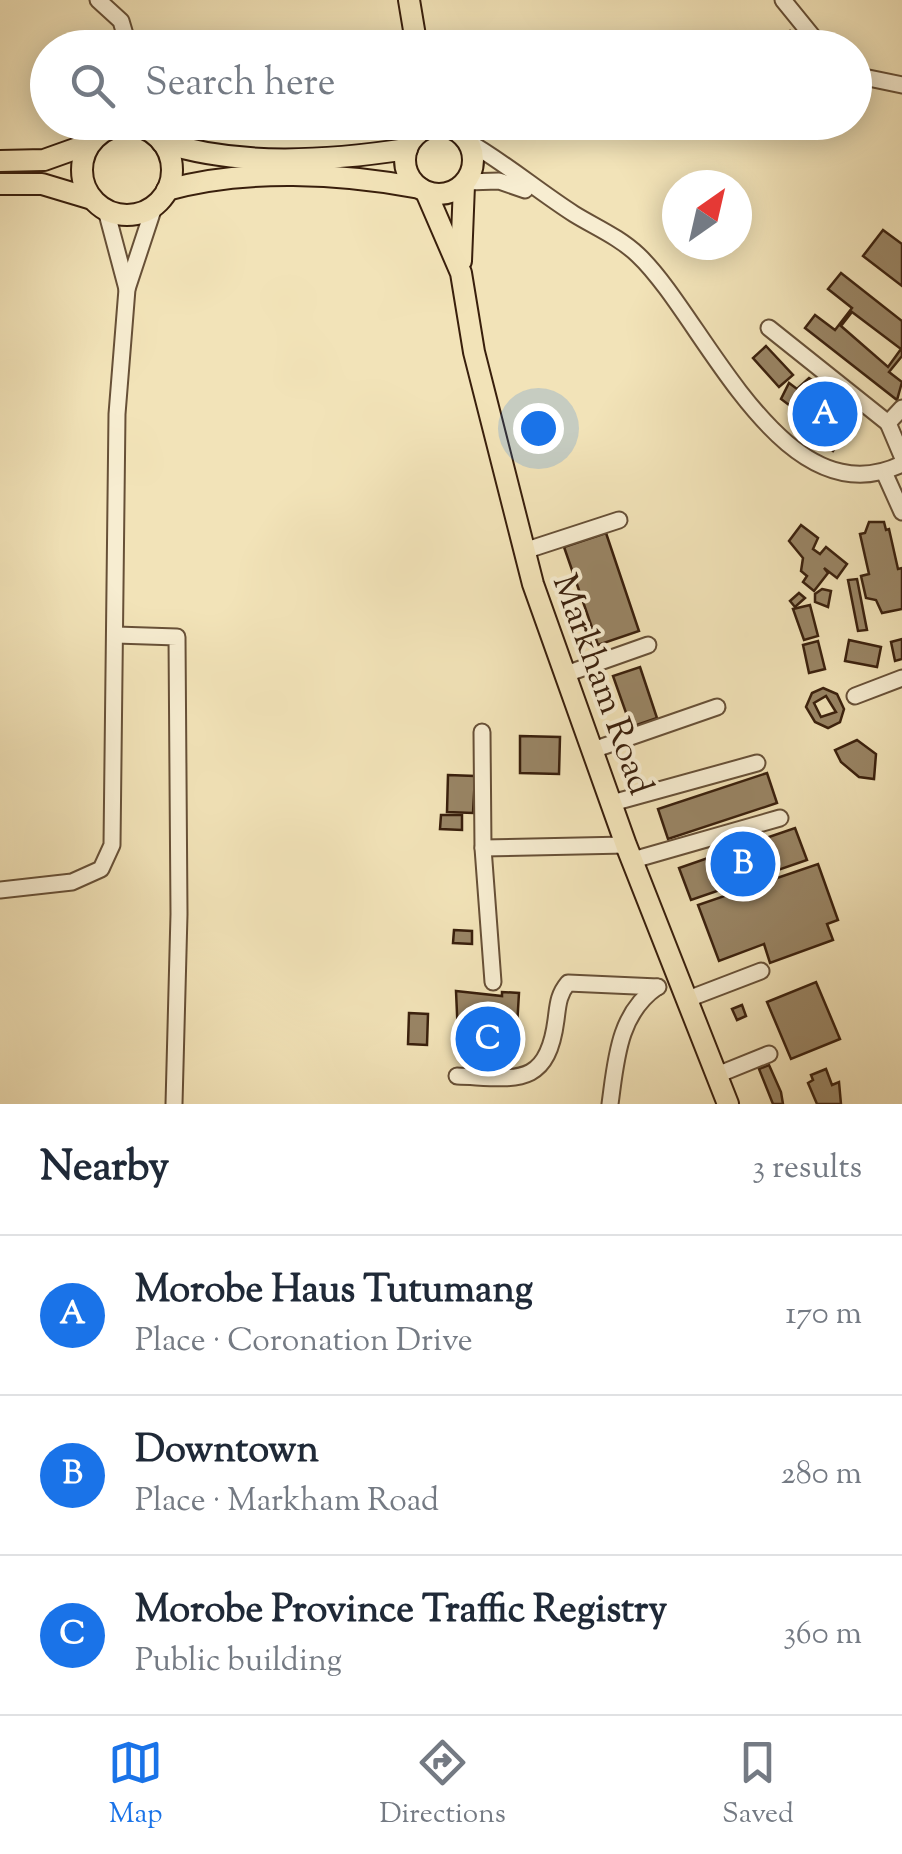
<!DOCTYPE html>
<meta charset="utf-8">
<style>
body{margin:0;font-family:"Sorts Mill Goudy",serif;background:#f6f6f7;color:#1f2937}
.compass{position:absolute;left:662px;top:170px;width:90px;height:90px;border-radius:50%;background:#fff;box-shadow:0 5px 25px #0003;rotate:34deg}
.you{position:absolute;left:538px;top:428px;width:35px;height:35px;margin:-25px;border:8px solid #fff;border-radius:50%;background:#1a73e8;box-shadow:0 0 0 15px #1a73e833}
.badge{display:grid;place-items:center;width:65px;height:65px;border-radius:50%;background:#1a73e8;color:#fff;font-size:32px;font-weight:700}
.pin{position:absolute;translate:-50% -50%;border:5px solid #fff;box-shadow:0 2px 10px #0006}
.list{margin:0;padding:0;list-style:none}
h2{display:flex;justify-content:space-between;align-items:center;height:130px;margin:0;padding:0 40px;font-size:42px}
h2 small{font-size:32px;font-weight:400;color:#747a83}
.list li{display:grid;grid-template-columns:65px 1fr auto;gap:30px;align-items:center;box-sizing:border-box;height:160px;padding:0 40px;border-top:2px solid #e0e1e3}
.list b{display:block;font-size:38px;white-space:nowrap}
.list p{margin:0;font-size:32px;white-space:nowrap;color:#747a83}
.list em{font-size:32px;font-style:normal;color:#747a83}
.icon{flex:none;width:55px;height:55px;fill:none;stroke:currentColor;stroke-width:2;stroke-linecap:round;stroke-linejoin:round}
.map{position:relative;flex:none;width:902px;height:1104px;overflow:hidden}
.search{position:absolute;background:#fff;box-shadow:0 5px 25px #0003;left:30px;right:30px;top:30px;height:110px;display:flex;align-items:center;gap:25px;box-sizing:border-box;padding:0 35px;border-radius:55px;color:#747a83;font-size:38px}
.sheet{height:610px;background:#fff}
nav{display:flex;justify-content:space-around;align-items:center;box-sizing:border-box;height:140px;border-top:2px solid #e0e1e3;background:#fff;font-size:28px;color:#747a83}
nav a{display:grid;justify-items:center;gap:5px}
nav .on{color:#1a73e8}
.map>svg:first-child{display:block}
.building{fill:#998565;stroke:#391f0c;stroke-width:2.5;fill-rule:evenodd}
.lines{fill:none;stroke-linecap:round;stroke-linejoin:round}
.minor-casing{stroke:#675037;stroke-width:19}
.major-casing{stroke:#391f0c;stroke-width:24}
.minor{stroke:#f7edd1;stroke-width:15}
.major{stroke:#f2e3b8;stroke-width:20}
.labels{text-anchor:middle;stroke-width:8;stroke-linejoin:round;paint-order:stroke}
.street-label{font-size:35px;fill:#391f0c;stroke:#f7edd1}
</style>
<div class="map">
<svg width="902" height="1104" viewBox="0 0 902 1104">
<rect width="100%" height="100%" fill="#f2e3b8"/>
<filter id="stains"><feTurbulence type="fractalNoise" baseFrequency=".002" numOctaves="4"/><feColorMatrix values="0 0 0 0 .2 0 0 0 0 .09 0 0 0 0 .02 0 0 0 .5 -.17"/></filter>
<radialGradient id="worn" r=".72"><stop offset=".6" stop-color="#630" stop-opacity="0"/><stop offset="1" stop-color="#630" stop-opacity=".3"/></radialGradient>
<!-- building -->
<g class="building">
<polygon points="790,31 800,41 793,48 762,48 758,43 768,34 776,43"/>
<polygon points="883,230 902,244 902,286 863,256"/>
<path d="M 841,273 L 902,321 L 902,356 L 889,372 L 902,382 L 897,400 L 805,328 L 815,315 L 835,330 L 852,308 L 828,289 ZM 852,312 L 901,349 L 888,367 L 841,326 Z"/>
<polygon points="766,346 793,375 779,387 753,358"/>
<polygon points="809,378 821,386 825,380 855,402 849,409 859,416 833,451 795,420 793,408 781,399 789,383 797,389"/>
<polygon points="869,522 884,522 886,530 889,529 898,569 902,568 902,609 882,613 876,600 866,598 861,576 869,574 860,534 865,533"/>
<polygon points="801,525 818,538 813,549 820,554 826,547 847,564 837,578 824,568 828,573 814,591 803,582 807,576 801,571 803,558 789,541"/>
<polygon points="606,533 639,631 598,645 564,547"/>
<polygon points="857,579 867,630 858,631 848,580"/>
<polygon points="822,589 831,591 828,607 815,602 815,594"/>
<polygon points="799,593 805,598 795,607 790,601"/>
<polygon points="810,605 818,636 804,640 793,609"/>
<polygon points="902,639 902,659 895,661 891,642"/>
<polygon points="849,640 881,647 877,667 845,661"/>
<polygon points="818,641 825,669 809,673 803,645"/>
<polygon points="640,667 657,718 631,727 613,676"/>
<path d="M 823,688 L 837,694 L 844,709 L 840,722 L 828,728 L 815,722 L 806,707 L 812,693 ZM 826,696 L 836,712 L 821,717 L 814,703 Z"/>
<polygon points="520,736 560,737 559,774 520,773"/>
<polygon points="857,740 876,754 874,779 859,777 841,762 835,750"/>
<polygon points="767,773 777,803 668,839 658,809"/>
<polygon points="448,775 475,776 473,813 447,812"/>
<polygon points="441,815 462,815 462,830 440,829"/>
<polygon points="795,828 807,860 691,900 679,868"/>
<polygon points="818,864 838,920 827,924 833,940 770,963 764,944 719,961 698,905"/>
<polygon points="454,930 472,931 472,944 453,943"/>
<polygon points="816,982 840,1039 791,1059 767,1002"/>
<polygon points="456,991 502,996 502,992 519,993 515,1060 459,1058"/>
<polygon points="742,1005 746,1016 737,1020 732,1009"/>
<polygon points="409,1013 428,1014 427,1045 408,1044"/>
<polygon points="769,1065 781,1092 783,1104 773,1104 759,1069"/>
<polygon points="826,1069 832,1085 839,1082 841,1104 817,1104 808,1083 813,1080 811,1075"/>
</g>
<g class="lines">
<defs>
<g id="minor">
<polyline points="98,0 121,21 129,48"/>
<polyline points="783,0 822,48"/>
<polyline points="854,75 902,85"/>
<polyline points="150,122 156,135"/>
<polyline points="98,134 101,122"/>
<path d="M 467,141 C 504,162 538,191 574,214 C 595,227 619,237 638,255 C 704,317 782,522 902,464"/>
<polyline points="466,182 499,181 525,190"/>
<polyline points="106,210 127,289"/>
<polyline points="769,328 888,423"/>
<polyline points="902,408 888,423 902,456"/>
<polyline points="884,472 902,512"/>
<polyline points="524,551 619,520"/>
<polyline points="116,635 177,637 179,914 174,1104"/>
<polyline points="566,674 648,645"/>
<polyline points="855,696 902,678"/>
<polyline points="482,732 483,848 493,982"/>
<polyline points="593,750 717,707"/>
<polyline points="612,803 757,763"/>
<polyline points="483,848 626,845"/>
<polyline points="633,860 780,818"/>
<polyline points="0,890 72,882 101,869 112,845 117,414 127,289 154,207"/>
<polyline points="688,999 761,971"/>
<polyline points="717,1075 769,1054"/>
<path d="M 457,1076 C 515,1078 547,1089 556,1020 C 558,1005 558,995 568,983 L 658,987"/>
<path d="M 610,1104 C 616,1061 618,1014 657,987"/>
</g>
<g id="major">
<polyline points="409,0 417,48"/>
<circle cx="127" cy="170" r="45"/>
<circle cx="439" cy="160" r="34"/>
<path d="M 162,142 C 239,167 328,161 407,149"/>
<polyline points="0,161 44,160 89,144"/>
<polyline points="0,184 42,184 92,199"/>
<path d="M 167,190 C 245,168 341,173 420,188"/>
<polyline points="426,192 461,273 474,352 533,584 626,845 728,1104"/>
<polyline points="461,261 464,185"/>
</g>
</defs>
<!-- minor casing -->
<use href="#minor" class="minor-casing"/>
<!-- major casing -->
<use href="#major" class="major-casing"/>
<!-- minor -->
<use href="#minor" class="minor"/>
<!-- major -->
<use href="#major" class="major"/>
</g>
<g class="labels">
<!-- street labels -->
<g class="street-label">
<text transform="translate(604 684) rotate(70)" y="12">Markham Road</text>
</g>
</g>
<rect width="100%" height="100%" filter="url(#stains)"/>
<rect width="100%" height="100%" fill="url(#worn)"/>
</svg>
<svg class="compass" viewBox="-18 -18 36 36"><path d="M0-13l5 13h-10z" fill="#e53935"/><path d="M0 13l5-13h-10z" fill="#747a83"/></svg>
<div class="you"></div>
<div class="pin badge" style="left:825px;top:414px">A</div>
<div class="pin badge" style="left:743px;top:864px">B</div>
<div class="pin badge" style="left:488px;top:1039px">C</div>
<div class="search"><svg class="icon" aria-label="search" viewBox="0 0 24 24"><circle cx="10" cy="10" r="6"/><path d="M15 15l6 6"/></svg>Search here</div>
</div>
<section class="sheet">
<h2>Nearby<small>3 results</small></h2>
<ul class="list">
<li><span class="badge">A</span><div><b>Morobe Haus Tutumang</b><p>Place · Coronation Drive</p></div><em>170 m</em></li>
<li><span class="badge">B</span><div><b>Downtown</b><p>Place · Markham Road</p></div><em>280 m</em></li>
<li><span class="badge">C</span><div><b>Morobe Province Traffic Registry</b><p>Public building</p></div><em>360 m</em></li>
</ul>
</section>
<nav>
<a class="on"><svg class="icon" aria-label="map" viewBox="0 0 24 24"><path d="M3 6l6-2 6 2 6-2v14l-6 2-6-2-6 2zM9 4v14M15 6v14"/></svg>Map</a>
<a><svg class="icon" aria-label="directions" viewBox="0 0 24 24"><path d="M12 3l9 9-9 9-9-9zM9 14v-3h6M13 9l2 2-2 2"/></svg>Directions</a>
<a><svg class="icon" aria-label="saved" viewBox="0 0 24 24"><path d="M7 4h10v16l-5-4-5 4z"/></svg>Saved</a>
</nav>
